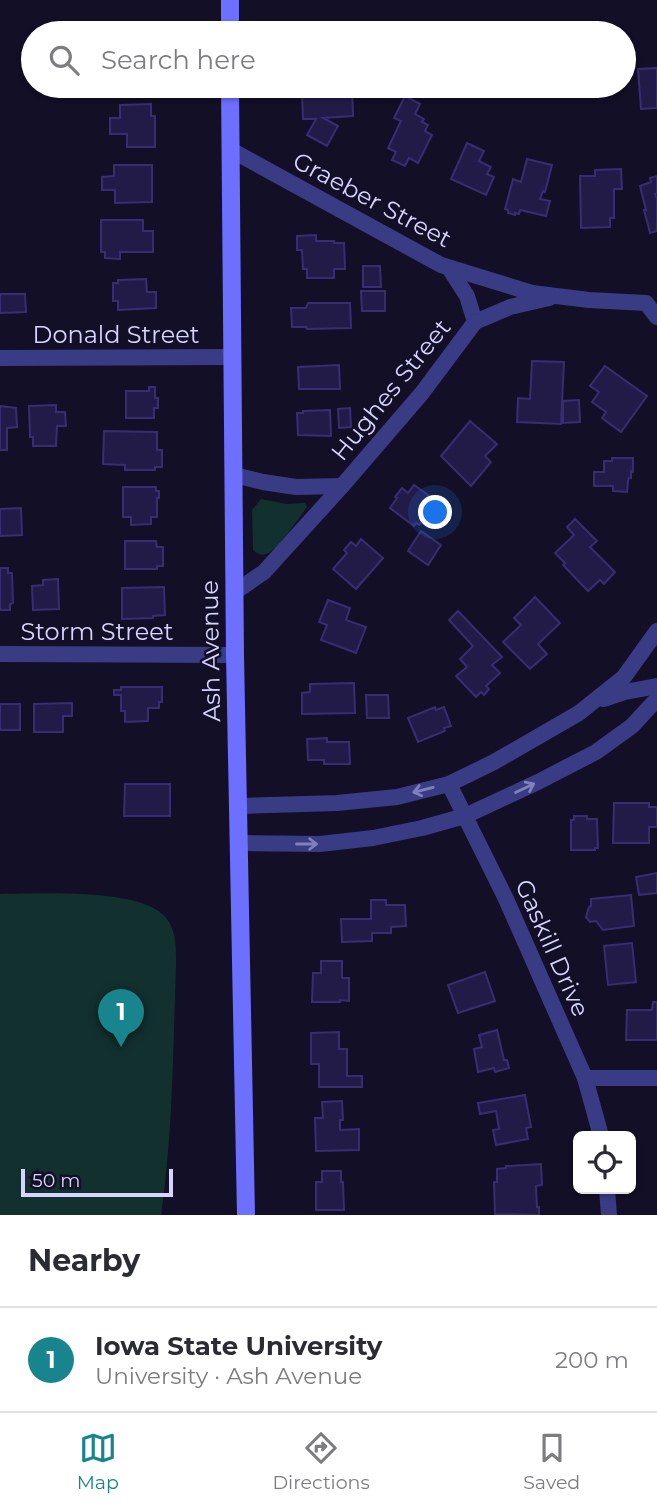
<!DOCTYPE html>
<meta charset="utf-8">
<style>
body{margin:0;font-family:Montserrat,sans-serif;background:#f2f2f3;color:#2b2b33}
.controls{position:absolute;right:21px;bottom:21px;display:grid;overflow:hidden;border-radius:10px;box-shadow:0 2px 5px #0004}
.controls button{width:63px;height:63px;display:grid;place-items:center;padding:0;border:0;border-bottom:2px solid #e1e1e2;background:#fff;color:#2b2b33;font:35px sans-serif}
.scale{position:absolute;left:21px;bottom:18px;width:152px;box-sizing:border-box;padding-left:7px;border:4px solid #d7d5ff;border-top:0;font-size:19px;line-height:24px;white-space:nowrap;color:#d7d5ff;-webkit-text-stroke:5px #120f26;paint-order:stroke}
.you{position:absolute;left:436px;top:513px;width:24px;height:24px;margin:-18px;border:5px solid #fff;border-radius:50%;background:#1a73e8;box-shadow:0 0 0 10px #1a73e833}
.badge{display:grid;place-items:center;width:46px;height:46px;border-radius:50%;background:#18848e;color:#fff;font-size:23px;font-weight:700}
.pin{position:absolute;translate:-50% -58px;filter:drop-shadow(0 2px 4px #0008)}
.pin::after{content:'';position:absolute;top:37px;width:24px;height:21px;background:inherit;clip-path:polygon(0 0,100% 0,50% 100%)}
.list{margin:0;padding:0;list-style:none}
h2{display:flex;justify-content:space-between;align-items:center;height:91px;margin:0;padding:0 28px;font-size:30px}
h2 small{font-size:23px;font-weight:400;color:#7c7c81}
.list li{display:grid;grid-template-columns:46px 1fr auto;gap:21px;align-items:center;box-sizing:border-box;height:105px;padding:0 28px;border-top:2px solid #e1e1e2}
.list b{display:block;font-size:26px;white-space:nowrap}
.list p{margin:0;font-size:23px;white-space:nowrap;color:#7c7c81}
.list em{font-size:23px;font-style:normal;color:#7c7c81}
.icon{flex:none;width:38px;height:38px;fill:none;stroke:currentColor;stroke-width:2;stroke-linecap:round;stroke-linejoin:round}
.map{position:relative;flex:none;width:657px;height:1215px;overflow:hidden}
.search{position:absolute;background:#fff;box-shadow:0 2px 5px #0004;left:21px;right:21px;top:21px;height:77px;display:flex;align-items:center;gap:18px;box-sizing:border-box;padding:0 24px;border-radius:38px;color:#7c7c81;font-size:26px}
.sheet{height:196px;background:#fff}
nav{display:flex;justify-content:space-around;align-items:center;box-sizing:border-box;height:98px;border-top:2px solid #e1e1e2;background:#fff;font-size:19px;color:#7c7c81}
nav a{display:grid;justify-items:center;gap:4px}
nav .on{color:#18848e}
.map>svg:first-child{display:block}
.green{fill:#12302e}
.building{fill:#221b47;stroke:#382d73;stroke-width:2}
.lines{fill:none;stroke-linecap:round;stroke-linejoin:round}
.street{stroke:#3a3b85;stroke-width:16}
.secondary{stroke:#6c6fff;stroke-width:18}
.oneway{stroke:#8180bc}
.labels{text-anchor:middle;stroke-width:5;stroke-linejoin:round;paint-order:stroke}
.street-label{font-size:24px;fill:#d7d5ff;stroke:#120f26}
</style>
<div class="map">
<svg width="657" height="1215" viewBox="0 0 657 1215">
<rect width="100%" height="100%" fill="#120f26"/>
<!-- green -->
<g class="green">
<path d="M 261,499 L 287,504 L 305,503 L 307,507 C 299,518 280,546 269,553 C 263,556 258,555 253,550 L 252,510 Z"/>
<path d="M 0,894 C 37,894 144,887 167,919 C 177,932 176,950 176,966 C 173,1049 173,1133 161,1215 L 0,1215 Z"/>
</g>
<!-- building -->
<g class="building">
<polygon points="313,23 345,23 345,30 357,30 357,33 313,33"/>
<polygon points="657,68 657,108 641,109 638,69"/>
<polygon points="333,86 352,86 353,116 323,118 338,126 327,146 307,135 316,119 303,119 302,95 312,95 312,91 333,90"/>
<polygon points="405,96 420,104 415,114 424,119 422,122 428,125 425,131 432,135 418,163 409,158 405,166 392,160 396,152 388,148 401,121 394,118"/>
<polygon points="151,104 151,116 155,116 155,147 127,147 127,134 110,134 110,118 120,118 120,105"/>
<polygon points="467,143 484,151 479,161 491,167 487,174 494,177 486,195 451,179"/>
<polygon points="527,159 552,165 545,192 543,191 540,199 550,201 546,216 520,210 519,214 515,213 515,215 508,213 508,210 505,209 513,179 521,182"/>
<polygon points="114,165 152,165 152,202 115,203 115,190 102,190 102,177 114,176"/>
<polygon points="621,169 622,189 614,189 614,218 610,218 610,227 581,228 580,176 595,176 595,170"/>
<polygon points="657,176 657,193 655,194 657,199 657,231 650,233 644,210 646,210 640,186 651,182 650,178"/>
<polygon points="101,220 143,220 143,231 153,231 153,252 120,252 120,259 105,258 105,252 101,252"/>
<polygon points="316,235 316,241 334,241 334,243 344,243 345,269 334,269 334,278 307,278 307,269 303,269 302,250 297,250 297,236"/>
<polygon points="363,266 380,266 381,287 363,287"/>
<polygon points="146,279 147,292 156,292 156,308 118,310 118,301 113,301 113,283 118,283 118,280"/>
<polygon points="361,291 385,291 385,311 362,311"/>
<polygon points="0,294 25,294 26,312 0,313"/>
<polygon points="308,303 350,303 351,328 307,329 306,327 292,327 291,308 306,308"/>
<polygon points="532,361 564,362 561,424 517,422 518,398 530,399"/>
<polygon points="339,365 340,389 299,389 298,367"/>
<polygon points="605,366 647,396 621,432 602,418 606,412 592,402 599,392 590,386"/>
<polygon points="149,387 155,387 155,398 158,398 158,408 154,408 154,418 126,418 126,391 149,391"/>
<polygon points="579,400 580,422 563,423 563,401"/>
<polygon points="56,405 56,412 65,412 66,426 57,426 56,446 33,446 33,437 30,437 29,406"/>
<polygon points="0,406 16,408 17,427 7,428 7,450 0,450"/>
<polygon points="350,408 351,427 339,428 338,409"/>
<polygon points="330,410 331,436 298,435 297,413 303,413 303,411"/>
<polygon points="470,421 497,444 485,456 491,462 471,486 441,456"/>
<polygon points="104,431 157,432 157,450 162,450 162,467 155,467 155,470 125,470 125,465 103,464"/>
<polygon points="612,458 633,458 633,472 631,471 631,478 629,478 628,481 627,492 613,491 613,486 594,486 594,472 604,472 604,461 612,461"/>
<polygon points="414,485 445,507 435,520 425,512 421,517 424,519 419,525 416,523 414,526 390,508 397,498 395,497 402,488 408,493"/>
<polygon points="123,487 156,487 156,491 159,491 159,498 157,498 157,517 151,517 151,524 131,525 131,517 123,517"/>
<polygon points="21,508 22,535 0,536 0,509"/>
<polygon points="575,519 597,541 590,547 615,572 604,584 600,580 588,591 563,565 565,563 555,553 574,535 567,527"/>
<polygon points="421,531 441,545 428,565 408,551"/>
<polygon points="361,539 383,558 356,589 333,569 347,553 344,550 351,542 356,546"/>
<polygon points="125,541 156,541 157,547 163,547 163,566 157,566 157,569 125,569"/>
<polygon points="0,568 8,568 8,573 12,573 13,603 10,604 10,610 0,610"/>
<polygon points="58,579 59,609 33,610 32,586 43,585 43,580"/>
<polygon points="164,587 165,615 153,616 153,618 122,619 122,588"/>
<polygon points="535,597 560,623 538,644 547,654 530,669 503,642 521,625 514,618"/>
<polygon points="328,600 350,608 346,620 366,627 356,653 321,640 327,625 319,622"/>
<polygon points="458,611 502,657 492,665 500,673 486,686 489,689 484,695 481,692 476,697 456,676 467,667 460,659 473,646 449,620"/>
<polygon points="354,683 355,713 302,714 302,693 310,692 310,684"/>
<polygon points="121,687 162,687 162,702 159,702 159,708 148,708 148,721 125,722 125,711 121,711 121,695 114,695 114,690 121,690"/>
<polygon points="366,695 388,695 389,718 367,718"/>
<polygon points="72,703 72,716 63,716 63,732 34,732 34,704"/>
<rect x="0" y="704" width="20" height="26"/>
<polygon points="435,707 436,710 444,707 451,726 444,728 445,731 418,742 408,718"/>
<polygon points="327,738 327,742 349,742 350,764 324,764 324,760 308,760 307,739"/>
<polygon points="125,784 170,784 170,816 124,816"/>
<polygon points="614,803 649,803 649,807 657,807 657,827 649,827 649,843 613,843"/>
<polygon points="574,816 587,816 587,819 597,819 598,848 595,848 595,850 571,850 571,820 574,820"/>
<polygon points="657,873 657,893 639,895 636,877"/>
<polygon points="631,895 634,926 603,930 596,921 590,922 586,917 589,907 591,906 591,899"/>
<polygon points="371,900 386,900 386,905 405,905 406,926 391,927 391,933 372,933 372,941 342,942 341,919 371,919"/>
<polygon points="632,943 636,982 608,985 604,946"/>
<polygon points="321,961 342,961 342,978 349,978 349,1001 340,1000 340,1002 312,1002 313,973 321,973"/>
<polygon points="485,972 495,1001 458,1013 448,985"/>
<polygon points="653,1002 657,1002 657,1040 626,1040 627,1010 652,1010"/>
<polygon points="497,1030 504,1060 507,1060 509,1068 495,1072 494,1068 478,1072 474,1049 482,1047 479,1035"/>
<polygon points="339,1032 339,1049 347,1049 347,1076 362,1076 362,1087 319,1087 319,1064 311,1064 311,1033"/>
<polygon points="525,1095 531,1127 526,1128 528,1139 496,1145 493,1130 499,1129 496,1111 480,1114 478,1103"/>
<polygon points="342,1101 343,1120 340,1120 340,1130 359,1129 359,1150 316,1151 315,1118 323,1118 322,1102"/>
<polygon points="541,1164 542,1185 536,1186 537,1207 539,1207 539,1215 495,1214 494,1182 497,1182 497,1169 506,1168 506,1166"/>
<polygon points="322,1171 341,1171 341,1182 343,1182 344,1210 316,1210 316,1182 322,1182"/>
</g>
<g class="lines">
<!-- street -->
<g class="street">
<polyline points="231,150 441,265 532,293 589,300 646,303 657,317"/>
<polyline points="449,268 467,296 475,322"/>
<polyline points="475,322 510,307 549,298"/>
<polyline points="0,358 233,357"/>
<polyline points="234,475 263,482 296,487 342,486"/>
<polyline points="235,592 264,572 342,486 422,393 475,322"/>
<polyline points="0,654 235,655"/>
<polyline points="604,699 625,692 657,686"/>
<polyline points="449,784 506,899 585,1078 601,1136"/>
<polyline points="238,806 337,803 397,797 449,784 494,762 579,713 624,677 657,631"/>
<polyline points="239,843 320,844 373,838 422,828 465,816 538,782 596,752 632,726 657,699"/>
<polyline points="585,1078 657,1078"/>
<polyline points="607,1189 609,1215"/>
</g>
<!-- secondary -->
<g class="secondary">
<polyline points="230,0 230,33"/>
<polyline points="230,86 235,655 246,1215"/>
</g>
</g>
<!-- one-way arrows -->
<defs><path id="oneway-shaft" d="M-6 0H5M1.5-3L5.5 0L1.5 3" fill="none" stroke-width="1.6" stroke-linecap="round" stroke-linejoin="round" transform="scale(1.75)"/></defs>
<g class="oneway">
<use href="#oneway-shaft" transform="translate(525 788) rotate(-25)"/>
<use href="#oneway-shaft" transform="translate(423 790) rotate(166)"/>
<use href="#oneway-shaft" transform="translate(307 844)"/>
</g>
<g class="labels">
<!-- street labels -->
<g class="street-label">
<text transform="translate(372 200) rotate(28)" y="8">Graeber Street</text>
<text x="116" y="343">Donald Street</text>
<text transform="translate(391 390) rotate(-51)" y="8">Hughes Street</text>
<text x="97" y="640">Storm Street</text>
<text transform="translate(211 651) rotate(-91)" y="8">Ash Avenue</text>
<text transform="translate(552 948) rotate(66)" y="8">Gaskill Drive</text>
</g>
</g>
</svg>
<div class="controls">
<button><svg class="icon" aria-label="locate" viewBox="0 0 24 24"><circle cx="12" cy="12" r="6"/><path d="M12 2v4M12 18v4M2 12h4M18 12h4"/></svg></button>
</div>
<div class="scale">50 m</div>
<div class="you"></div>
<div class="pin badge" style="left:121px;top:1047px">1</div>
<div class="search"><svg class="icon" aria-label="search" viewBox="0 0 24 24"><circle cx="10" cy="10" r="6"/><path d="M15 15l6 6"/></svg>Search here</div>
</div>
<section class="sheet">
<h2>Nearby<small></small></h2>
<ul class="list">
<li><span class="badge">1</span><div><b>Iowa State University</b><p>University · Ash Avenue</p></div><em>200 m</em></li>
</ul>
</section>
<nav>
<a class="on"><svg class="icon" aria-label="map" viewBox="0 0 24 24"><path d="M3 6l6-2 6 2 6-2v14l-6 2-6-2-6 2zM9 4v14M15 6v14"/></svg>Map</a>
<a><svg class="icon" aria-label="directions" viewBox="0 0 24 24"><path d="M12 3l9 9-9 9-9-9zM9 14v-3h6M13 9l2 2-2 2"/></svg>Directions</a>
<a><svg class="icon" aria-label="saved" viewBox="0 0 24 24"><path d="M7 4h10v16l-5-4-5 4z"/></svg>Saved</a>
</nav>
